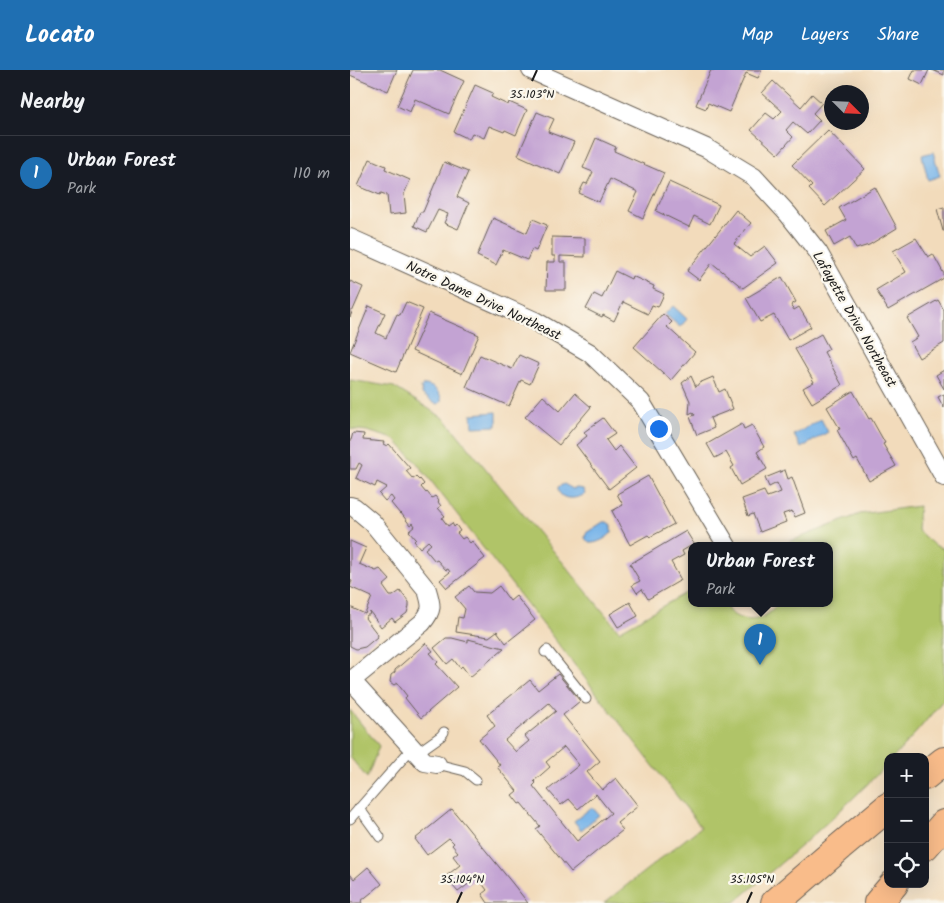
<!DOCTYPE html>
<meta charset="utf-8">
<style>
body{margin:0;font-family:Kalam,sans-serif;background:#242831;color:#f1f3f6}
.controls{position:absolute;right:15px;bottom:15px;display:grid;overflow:hidden;border-radius:10px;box-shadow:0 5px 20px #0002}
.controls button{width:45px;height:45px;display:grid;place-items:center;padding:0;border:0;border-bottom:1px solid #363941;background:#171b24;color:#f1f3f6;font:25px sans-serif}
.compass{position:absolute;left:474px;top:15px;width:45px;height:45px;border-radius:50%;background:#171b24;box-shadow:0 5px 20px #0002;rotate:114deg}
.you{position:absolute;left:308px;top:358px;width:18px;height:18px;margin:-12px;border:4px solid #fff;border-radius:50%;background:#1a73e8;box-shadow:0 0 0 8px #1a73e833}
.badge{display:grid;place-items:center;width:32px;height:32px;border-radius:50%;background:#1f6fb2;color:#fff;font-size:16px;font-weight:700}
.pin{position:absolute;translate:-50% -41px;filter:drop-shadow(0 1px 2px #0008)}
.pin::after{content:'';position:absolute;top:26px;width:18px;height:15px;background:inherit;clip-path:polygon(0 0,100% 0,50% 100%)}
.popup{position:absolute;left:338px;top:472px;width:145px;height:65px;box-sizing:border-box;display:grid;place-content:center;border-radius:10px;background:#171b24;filter:drop-shadow(0 1px 4px #0005);font-size:16px;white-space:nowrap;color:#9ea1a6}
.popup b{font-size:19px;color:#f1f3f6}
.popup::after{content:'';position:absolute;left:50%;top:100%;margin-left:-10px;border:10px solid transparent;border-top-color:#171b24}
.list{margin:0;padding:0;list-style:none}
h2{display:flex;justify-content:space-between;align-items:center;height:65px;margin:0;padding:0 20px;font-size:21px}
h2 small{font-size:16px;font-weight:400;color:#9ea1a6}
.list li{display:grid;grid-template-columns:32px 1fr auto;gap:15px;align-items:center;box-sizing:border-box;height:75px;padding:0 20px;border-top:1px solid #363941}
.list b{display:block;font-size:19px;white-space:nowrap}
.list p{margin:0;font-size:16px;white-space:nowrap;color:#9ea1a6}
.list em{font-size:16px;font-style:normal;color:#9ea1a6}
.icon{flex:none;width:28px;height:28px;fill:none;stroke:currentColor;stroke-width:2;stroke-linecap:round;stroke-linejoin:round}
.map{position:relative;flex:none;width:594px;height:833px;overflow:hidden}
header{display:flex;align-items:center;gap:30px;box-sizing:border-box;height:70px;padding:0 25px;background:#1f6fb2;color:#fff}
header strong{font-size:24px}
nav{display:flex;gap:28px;margin-inline-start:auto;font-size:18px}
main{display:flex}
aside{flex:1;background:#171b24}
.map>svg:first-child{display:block}
.green{fill:#b0c468;stroke:#667042}
.water{fill:#77b4e9;stroke:#4a6882}
.building{fill:#c3a3d3;fill-rule:evenodd}
.lines{fill:none;stroke-linecap:round;stroke-linejoin:round}
.service-casing{stroke:#675f54;stroke-width:11}
.minor-casing{stroke:#675f54;stroke-width:20}
.motorway-casing{stroke:#675f54;stroke-width:30}
.service{stroke:#fff;stroke-width:9}
.minor{stroke:#fff;stroke-width:18}
.motorway{stroke:#f9bc8a;stroke-width:28}
.ticks{fill:none;stroke:#1c1c1c;stroke-width:2}
.labels{text-anchor:middle;stroke-width:4.5;stroke-linejoin:round;paint-order:stroke}
.street-label{font-size:14px;fill:#1c1c1c;stroke:#fbf7ec}
.ticks-label{font-size:12px;text-anchor:middle;fill:#1c1c1c;stroke:#fbf7ec;stroke-width:4.5;stroke-linejoin:round;paint-order:stroke}
</style>
<header>
<strong>Locato</strong>
<nav><a>Map</a><a>Layers</a><a>Share</a></nav>
</header>
<main>
<aside>
<h2>Nearby<small></small></h2>
<ul class="list">
<li><span class="badge">1</span><div><b>Urban Forest</b><p>Park</p></div><em>110 m</em></li>
</ul>
</aside>
<div class="map">
<svg width="594" height="833" viewBox="0 0 594 833">
<rect width="100%" height="100%" fill="#fbf7ec"/>
<filter id="ink" filterUnits="userSpaceOnUse"><feTurbulence type="fractalNoise" baseFrequency=".02" numOctaves="2"/><feDisplacementMap in="SourceGraphic" scale="10" xChannelSelector="R" yChannelSelector="G"/><feConvolveMatrix kernelMatrix="1 2 1 2 8 2 1 2 1" color-interpolation-filters="sRGB"/></filter>
<filter id="wash" filterUnits="userSpaceOnUse"><feTurbulence type="fractalNoise" baseFrequency=".0096" numOctaves="4" result="noise"/><feDisplacementMap in="SourceGraphic" scale="20" xChannelSelector="R" yChannelSelector="G"/><feGaussianBlur stdDeviation="1.12" result="paint"/><feColorMatrix in="noise" values="0 0 0 0 0 0 0 0 0 0 0 0 0 0 0 0 0 1.4 0 .05"/><feComposite in="paint" operator="in"/></filter>
<g filter="url(#wash)">
<rect width="100%" height="100%" fill="#f2dbbb"/>
<!-- green -->
<g class="green">
<path d="M 0,310 L 44,317 L 95,349 L 269,561 L 341,520 L 341,534 L 376,534 L 378,540 C 381,543 385,546 388,547 C 404,554 419,546 428,534 L 479,534 L 479,476 L 432,476 L 431,475 L 510,444 L 569,436 L 567,460 L 584,475 L 594,479 L 594,629 L 570,658 L 544,687 L 538,687 L 538,693 C 490,744 437,788 384,833 L 254,833 L 351,757 L 67,393 L 44,369 L 17,361 L 0,359 Z"/>
<polygon points="0,640 29,676 17,708 0,687"/>
</g>
<!-- water -->
<g class="water">
<polygon points="583,82 590,106 578,110 572,85"/>
<polygon points="323,236 337,249 330,257 315,244"/>
<path d="M 73,315 C 81,314 93,323 91,332 L 88,334 L 84,333 L 72,324 L 71,318 Z"/>
<polygon points="147,342 147,356 123,357 122,344"/>
<polygon points="471,349 478,362 451,378 444,365"/>
<path d="M 214,414 L 223,419 L 227,418 L 233,419 L 235,424 C 226,430 208,431 208,417 Z"/>
<path d="M 253,452 L 257,452 L 262,455 L 262,462 C 258,468 246,474 239,473 L 235,468 L 236,463 Z"/>
<polygon points="242,737 249,745 231,760 224,751"/>
</g>
<g id="blocks">
<!-- building -->
<g class="building">
<polygon points="0,0 47,0 38,21 0,5"/>
<polygon points="63,0 90,0 114,11 99,44 65,29 60,42 47,36"/>
<polygon points="361,0 412,0 408,8 396,3 379,42 358,33 356,39 346,35"/>
<polygon points="564,0 579,0 572,15 560,9"/>
<polygon points="582,0 594,0 594,5"/>
<polygon points="423,11 451,37 462,24 472,33 463,43 470,50 457,64 443,52 436,60 443,67 428,84 401,60 416,43 424,49 432,41 412,23"/>
<polygon points="125,15 143,23 141,27 158,35 159,32 177,40 166,65 155,60 154,62 139,56 134,68 122,63 119,69 104,62"/>
<polygon points="187,42 204,49 198,62 224,72 210,104 168,85"/>
<polygon points="478,60 515,99 475,136 459,119 462,116 442,95"/>
<polygon points="246,68 266,77 264,81 314,103 293,148 279,141 288,122 260,109 249,132 229,123 234,113 237,114 243,102 233,98"/>
<polygon points="20,89 36,96 35,99 60,110 54,124 56,143 39,145 37,125 31,123 30,125 8,116"/>
<polygon points="94,92 118,102 107,127 119,133 108,159 94,153 98,144 88,140 77,162 64,156 70,142 73,142"/>
<polygon points="319,112 369,135 360,154 344,146 339,157 306,141"/>
<polygon points="525,117 547,158 519,175 506,179 500,167 484,176 476,161 496,150 489,138"/>
<polygon points="594,137 594,161 593,161 587,139"/>
<polygon points="386,140 401,153 384,174 400,187 415,176 428,193 393,218 362,193 349,210 337,201"/>
<polygon points="143,148 177,163 183,149 197,155 186,181 182,179 177,190 153,180 146,195 127,186"/>
<polygon points="202,167 235,168 235,187 210,186 210,192 216,192 216,220 196,220 197,192 205,192 205,186 202,186"/>
<polygon points="566,168 578,187 583,184 594,204 594,208 538,240 526,220 556,202 543,181"/>
<polygon points="265,201 281,209 282,206 304,216 303,219 314,224 308,237 302,235 298,244 273,232 264,251 253,245 252,247 236,239 244,224 252,228"/>
<polygon points="432,207 446,232 441,235 444,240 449,237 461,257 438,270 424,245 410,252 396,228"/>
<polygon points="0,211 13,217 0,247"/>
<polygon points="588,230 594,240 594,273 569,288 560,272 568,267 557,248"/>
<polygon points="56,232 73,239 46,302 0,282 19,236 35,243 26,263 36,268 47,244 50,245"/>
<polygon points="79,243 129,265 112,304 62,281"/>
<polygon points="313,244 322,252 317,257 345,282 321,310 284,277"/>
<polygon points="471,264 479,279 474,282 492,315 462,333 453,318 464,312 445,279"/>
<polygon points="130,285 162,299 169,285 189,294 180,314 171,310 159,336 116,317"/>
<polygon points="594,300 594,319 586,305"/>
<polygon points="341,306 346,317 349,313 363,307 369,322 375,319 383,339 360,348 364,358 347,365 340,347 345,345 343,342 339,344 340,331 332,313"/>
<polygon points="503,321 519,349 521,348 535,373 533,374 546,396 519,411 507,389 504,391 487,360 490,359 477,337"/>
<polygon points="225,323 241,337 209,375 175,347 193,326 210,341"/>
<polygon points="594,324 594,338 588,327"/>
<polygon points="253,348 265,364 256,370 264,381 269,376 286,398 259,419 226,375 237,366 234,362"/>
<polygon points="392,354 394,359 402,355 414,377 407,382 417,399 390,415 381,398 384,396 376,382 365,388 357,374"/>
<polygon points="3,363 14,364 13,370 34,372 33,374 37,376 39,374 60,398 56,401 63,409 66,407 69,410 70,409 74,414 71,417 76,423 77,422 82,428 85,426 89,431 88,432 91,436 88,438 95,446 92,448 98,456 102,453 104,457 106,455 110,461 107,463 112,469 115,467 120,473 122,471 135,488 97,518 90,510 100,502 98,499 96,500 87,490 85,491 75,479 81,474 78,471 70,478 64,471 66,469 59,461 65,456 63,453 60,455 51,443 50,444 41,433 44,430 41,426 35,431 29,424 37,417 27,412 25,417 6,408 12,395 9,393 6,399 0,399 0,370 1,370"/>
<polygon points="435,400 438,409 442,407 455,443 445,447 442,441 433,444 436,452 410,462 403,444 398,446 392,429 414,421 417,427 431,422 427,413 419,417 415,408"/>
<polygon points="298,406 324,454 300,467 298,465 280,475 262,441 273,435 267,424"/>
<polygon points="336,461 344,474 332,481 334,485 321,492 331,510 298,529 292,519 287,523 282,515 290,511 280,494"/>
<polygon points="0,471 16,478 9,494 26,501 30,499 40,510 33,516 40,526 43,526 50,521 59,532 59,536 57,543 45,552 42,548 31,557 20,542 19,545 17,545 15,548 28,565 27,567 15,577 6,579 0,576 0,537 15,544 22,527 0,517 2,511 0,510"/>
<polygon points="119,516 124,522 140,523 149,516 160,531 166,526 185,550 156,573 147,561 139,567 106,562 108,547 113,548 115,539 105,527"/>
<polygon points="280,532 288,546 268,557 260,544"/>
<polygon points="96,568 102,568 118,572 118,569 154,578 120,607 112,596 110,598 103,589 97,594 84,578"/>
<polygon points="76,573 83,581 80,583 88,592 86,594 107,617 71,648 55,628 57,626 47,613 44,615 40,612 41,605 45,602 45,600"/>
<path d="M 208,604 L 230,631 L 213,645 L 250,691 L 237,702 L 252,720 L 266,708 L 288,736 L 267,753 L 273,760 L 221,802 L 186,759 L 190,756 L 171,733 L 169,734 L 162,725 L 167,721 L 147,697 L 150,695 L 129,669 L 145,656 L 137,645 L 180,610 L 188,620 ZM 199,633 L 206,641 L 175,666 L 179,671 L 166,682 L 155,670 ZM 214,677 L 229,695 L 198,720 L 211,735 L 219,729 L 228,739 L 246,724 L 261,743 L 227,771 L 183,716 L 186,713 L 184,711 L 200,697 L 196,692 Z"/>
<polygon points="102,739 163,814 178,833 138,833 132,824 137,820 131,812 133,811 129,806 108,822 95,807 110,795 103,786 108,782 102,775 104,773 99,768 77,785 65,769"/>
<polygon points="18,797 32,814 11,831 12,833 0,833 0,804 4,809"/>
</g>
</g>
</g>
<g filter="url(#ink)">
<use href="#blocks" fill-opacity="0" stroke="#675f54" stroke-width="1"/>
<g class="lines">
<defs>
<g id="service">
<polyline points="195,582 197,580 236,629"/>
<polyline points="67,683 91,666 94,662"/>
<polyline points="87,694 115,701 126,710"/>
<polyline points="9,738 30,767"/>
<polyline points="0,749 62,678"/>
</g>
<g id="minor">
<polyline points="181,0 356,78 404,107 438,144 468,182 594,407"/>
<polyline points="0,168 185,251 240,283 291,332 377,476"/>
<path d="M 0,436 L 4,437 L 22,452 L 77,520 C 82,536 83,540 72,553 L 2,610"/>
<polyline points="0,609 75,692 87,694"/>
</g>
<g id="motorway">
<polyline points="575,706 594,691"/>
<polyline points="575,776 594,754"/>
<polyline points="425,833 490,777 538,737"/>
<polyline points="528,833 544,814"/>
</g>
</defs>
<!-- service casing -->
<use href="#service" class="service-casing"/>
<!-- minor casing -->
<use href="#minor" class="minor-casing"/>
<!-- motorway casing -->
<use href="#motorway" class="motorway-casing"/>
<!-- service -->
<use href="#service" class="service"/>
<!-- minor -->
<use href="#minor" class="minor"/>
<!-- motorway -->
<use href="#motorway" class="motorway"/>
</g>
</g>
<!-- ticks -->
<path class="ticks" d="M 182,11 L 187,0M 107,833 L 112,822M 397,833 L 402,822"/>
<g class="labels">
<!-- street labels -->
<g class="street-label">
<text transform="translate(134 230) rotate(25)" y="5">Notre Dame Drive Northeast</text>
<text transform="translate(505 249) rotate(60)" y="5">Lafayette Drive Northeast</text>
</g>
</g>
<g class="ticks-label">
<text x="182" y="28">35.103°N</text>
<text x="112" y="813">35.104°N</text>
<text x="402" y="813">35.105°N</text>
</g>
</svg>
<div class="controls">
<button>+</button>
<button>−</button>
<button><svg class="icon" aria-label="locate" viewBox="0 0 24 24"><circle cx="12" cy="12" r="6"/><path d="M12 2v4M12 18v4M2 12h4M18 12h4"/></svg></button>
</div>
<svg class="compass" viewBox="-18 -18 36 36"><path d="M0-13l5 13h-10z" fill="#e53935"/><path d="M0 13l5-13h-10z" fill="#9ea1a6"/></svg>
<div class="you"></div>
<div class="pin badge" style="left:410px;top:595px">1</div>
<div class="popup"><b>Urban Forest</b>Park</div>
</div>
</main>
